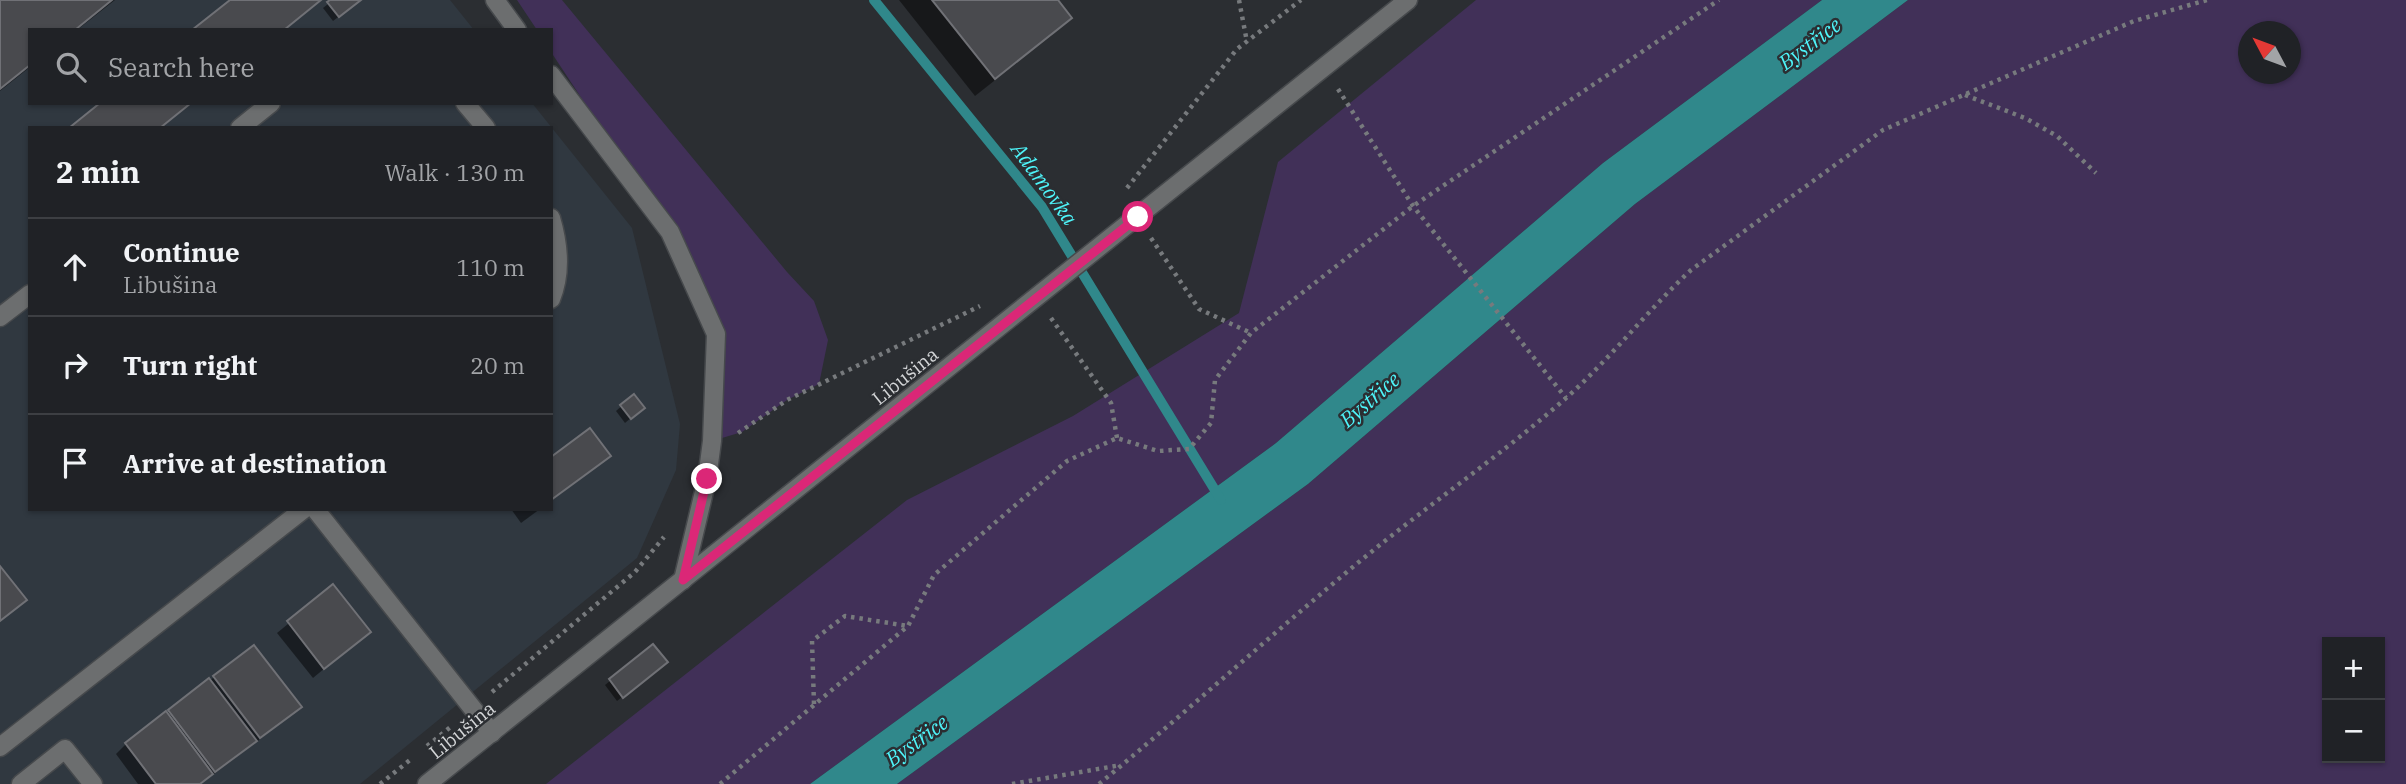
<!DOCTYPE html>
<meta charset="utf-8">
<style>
body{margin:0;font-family:"IBM Plex Serif",serif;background:#282a2e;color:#f1f3f6}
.controls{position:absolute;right:21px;bottom:21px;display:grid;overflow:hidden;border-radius:0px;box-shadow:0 2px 5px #0004}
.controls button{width:63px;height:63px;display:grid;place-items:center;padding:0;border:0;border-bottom:2px solid #3d3f43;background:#202226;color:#f1f3f6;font:35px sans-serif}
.compass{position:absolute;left:2238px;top:21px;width:63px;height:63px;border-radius:50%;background:#202226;box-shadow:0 2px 5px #0004;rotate:311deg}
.stop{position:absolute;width:21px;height:21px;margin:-16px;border:5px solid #db2777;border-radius:50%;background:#fff}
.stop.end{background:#db2777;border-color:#fff;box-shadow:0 2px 7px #0008}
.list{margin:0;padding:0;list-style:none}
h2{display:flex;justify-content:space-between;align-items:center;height:91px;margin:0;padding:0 28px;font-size:30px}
h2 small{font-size:23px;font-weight:400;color:#a2a4a7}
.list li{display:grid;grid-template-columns:46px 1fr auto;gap:21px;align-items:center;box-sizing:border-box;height:98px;padding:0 28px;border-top:2px solid #3d3f43}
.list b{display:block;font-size:26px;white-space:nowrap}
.list p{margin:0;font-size:23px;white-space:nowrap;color:#a2a4a7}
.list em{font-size:23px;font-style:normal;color:#a2a4a7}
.icon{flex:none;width:38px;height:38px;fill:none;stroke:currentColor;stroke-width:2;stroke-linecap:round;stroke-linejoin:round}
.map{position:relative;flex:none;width:2406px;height:784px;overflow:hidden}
.search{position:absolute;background:#202226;box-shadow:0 2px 5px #0004;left:28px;top:28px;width:525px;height:77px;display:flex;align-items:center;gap:18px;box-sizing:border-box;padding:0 24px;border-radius:0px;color:#a2a4a7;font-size:26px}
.panel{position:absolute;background:#202226;box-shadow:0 2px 5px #0004;left:28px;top:126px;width:525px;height:385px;border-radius:0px}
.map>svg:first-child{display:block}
.built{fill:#303840;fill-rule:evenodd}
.green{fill:#413058;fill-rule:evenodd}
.water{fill:#30888b}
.shadow{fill:#0007}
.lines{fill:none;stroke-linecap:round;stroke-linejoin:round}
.stream{stroke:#30888b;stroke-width:10}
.building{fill:#494a4e;stroke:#707176;stroke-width:2}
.minor-casing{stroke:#46494c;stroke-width:21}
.path{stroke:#777a7d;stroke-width:4.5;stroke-dasharray:3.5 5;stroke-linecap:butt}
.minor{stroke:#6c6e6f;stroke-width:18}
.route{stroke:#db2777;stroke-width:9}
.labels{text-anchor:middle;stroke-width:5;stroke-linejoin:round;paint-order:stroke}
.street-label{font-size:19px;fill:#d3d5d7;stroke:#2b2e32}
.water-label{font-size:21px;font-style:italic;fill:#4ef4f9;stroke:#2b2e32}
</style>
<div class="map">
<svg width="2406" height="784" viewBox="0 0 2406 784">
<rect width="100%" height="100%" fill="#2b2e32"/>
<!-- built -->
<path class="built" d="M 0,0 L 450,0 L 474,30 L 30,30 L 30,103 L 532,103 L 632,228 L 680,424 L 676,470 L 637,558 L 360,784 L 0,784 ZM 30,128 L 551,128 L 551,509 L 30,509 Z"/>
<!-- green -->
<g class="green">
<polygon points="517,0 562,0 787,272 814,301 828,340 819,384 787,400 742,432 712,441 716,334 670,232 551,52 551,30 537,30"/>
<polygon points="1476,0 1822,0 1603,163 1276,443 810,784 546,784 907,500 1073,416 1239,313 1278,162"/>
<path d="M 1908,0 L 2406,0 L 2406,784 L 897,784 L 1308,484 L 1635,204 ZM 2248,32 L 2290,32 L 2290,74 L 2248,74 ZM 2327,642 L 2380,642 L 2380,758 L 2327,758 Z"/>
</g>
<!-- water -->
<polygon class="water" points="1822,0 1908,0 1635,204 1308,484 897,784 810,784 1276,443 1603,163"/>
<!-- shadow -->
<g class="shadow">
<polygon points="0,0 115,0 77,30 30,30 30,67 0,91"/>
<polygon points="233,0 322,0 285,30 195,30"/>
<polygon points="333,0 360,0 333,21 323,8"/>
<polygon points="899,0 1055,0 1069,17 1051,36 975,96"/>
<polygon points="103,103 192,103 161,128 72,128"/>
<polygon points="633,396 638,412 625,423 616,411"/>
<polygon points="609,455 598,466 551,501 551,460"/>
<polygon points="511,509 540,509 521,523"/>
<polygon points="333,587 368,632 313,678 277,633"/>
<polygon points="653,646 661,667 617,701 605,685"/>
<polygon points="254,647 299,707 289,717 201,784 138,784 116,754 126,744"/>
</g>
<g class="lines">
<!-- stream -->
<polyline class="stream" points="874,0 1042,207 1221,500"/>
</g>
<!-- building -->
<g class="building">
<polygon points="0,0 112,0 75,30 30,30 30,65 0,89"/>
<polygon points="230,0 321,0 284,30 192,30"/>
<polygon points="330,0 361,0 339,17 327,2"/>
<polygon points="932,0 1058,0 1072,18 995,79"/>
<polygon points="100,103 191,103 160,128 69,128"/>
<polygon points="634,394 645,408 631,419 620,405"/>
<polygon points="590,428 611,456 551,500 551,457"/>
<polygon points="0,566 27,600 0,621"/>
<polygon points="333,584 371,632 324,669 287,621"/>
<polygon points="653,644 668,662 623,698 609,679"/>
<polygon points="254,645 302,707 260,738 213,676"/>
<polygon points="209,678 257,741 215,772 168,710"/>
<polygon points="166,711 213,774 200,784 156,784 125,743"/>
</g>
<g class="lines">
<defs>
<g id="minor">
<polyline points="495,0 517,30"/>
<polyline points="551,75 670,232 716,334 712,441 707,479 683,580"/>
<polyline points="465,103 486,128"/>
<polyline points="240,128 271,103"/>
<path d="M 551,218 C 559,245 562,272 551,299"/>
<polyline points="0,317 30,294"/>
<polyline points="315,509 492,733"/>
<polyline points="0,747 304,509"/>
<polyline points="21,784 65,749 93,784"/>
<polyline points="427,784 1408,0"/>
</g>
</defs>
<!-- minor casing -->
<use href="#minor" class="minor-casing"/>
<!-- path -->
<g class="path">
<polyline points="1239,0 1247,42"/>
<polyline points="1338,89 1413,206 1566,398"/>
<polyline points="1965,95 2025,118 2057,136 2096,173"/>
<polyline points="1127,188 1237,49 1301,0"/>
<polyline points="1151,238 1199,309 1251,333"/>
<polyline points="1051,318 1111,403 1117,438"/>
<polyline points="738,433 787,400 980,306"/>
<polyline points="492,692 635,572 664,537"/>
<polyline points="814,704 812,641 845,616 908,626"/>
<polyline points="427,746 453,725"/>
<polyline points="380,784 410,760"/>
<polyline points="720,784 908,626 934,575 1067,461 1117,438 1158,451 1189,449 1211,423 1215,380 1251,333 1413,206 1719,0"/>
<polyline points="1012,784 1121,765"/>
<path d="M 1099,784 C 1189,710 1275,631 1365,557 C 1431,503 1501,455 1565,399 C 1610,359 1647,311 1691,270 L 1883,130 L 2134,21 L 2207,0"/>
</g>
<!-- minor -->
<use href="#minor" class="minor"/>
</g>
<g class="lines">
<!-- route -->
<polyline class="route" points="707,479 683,580 1138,217"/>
</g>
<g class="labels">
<!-- street labels -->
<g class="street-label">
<text transform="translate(905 376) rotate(-39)" y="7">Libušina</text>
<text transform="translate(462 730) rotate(-39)" y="7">Libušina</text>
</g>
<!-- water labels -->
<g class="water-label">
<text transform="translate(1810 44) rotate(-37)" y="7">Bystřice</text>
<text transform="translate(1044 184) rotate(54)" y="7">Adamovka</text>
<text transform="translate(1370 400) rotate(-41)" y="7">Bystřice</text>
<text transform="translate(917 741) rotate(-36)" y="7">Bystřice</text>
</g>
</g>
</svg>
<div class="controls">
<button>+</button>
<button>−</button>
</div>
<svg class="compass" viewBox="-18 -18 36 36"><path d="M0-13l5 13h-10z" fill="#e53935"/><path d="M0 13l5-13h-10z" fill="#a2a4a7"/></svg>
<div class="stop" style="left:1138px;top:217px"></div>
<div class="stop end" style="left:707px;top:479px"></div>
<div class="search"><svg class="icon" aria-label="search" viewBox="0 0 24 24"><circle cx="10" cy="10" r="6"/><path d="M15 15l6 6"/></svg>Search here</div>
<section class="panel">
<h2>2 min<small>Walk · 130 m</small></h2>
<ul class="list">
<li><svg class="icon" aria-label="ahead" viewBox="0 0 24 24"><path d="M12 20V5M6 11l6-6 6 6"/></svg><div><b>Continue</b><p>Libušina</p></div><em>110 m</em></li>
<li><svg class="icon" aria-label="right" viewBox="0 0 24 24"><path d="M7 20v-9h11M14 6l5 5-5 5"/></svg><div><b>Turn right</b></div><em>20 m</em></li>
<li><svg class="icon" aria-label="arrive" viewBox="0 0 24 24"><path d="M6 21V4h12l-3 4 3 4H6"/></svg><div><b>Arrive at destination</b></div></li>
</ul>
</section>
</div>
